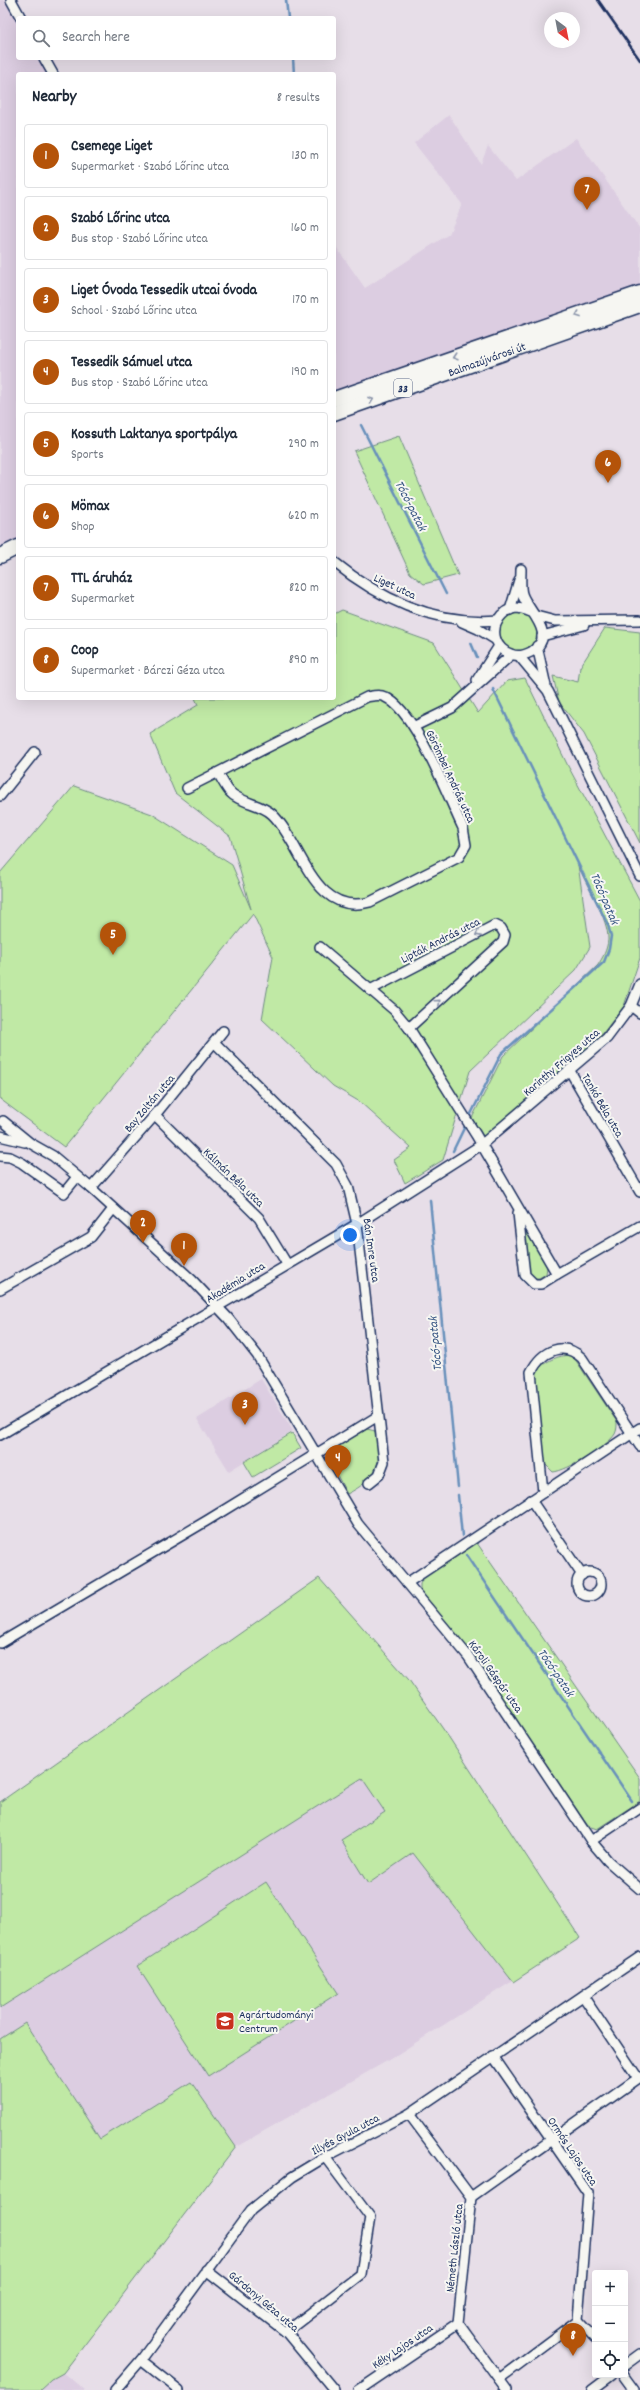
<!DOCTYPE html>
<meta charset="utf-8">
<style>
body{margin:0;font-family:Dekko,sans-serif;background:#f6f6f7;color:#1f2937}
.controls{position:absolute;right:12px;bottom:12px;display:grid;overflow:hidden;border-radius:4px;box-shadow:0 4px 16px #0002}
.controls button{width:36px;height:36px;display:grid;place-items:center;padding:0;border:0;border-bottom:1px solid #e0e1e3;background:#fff;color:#1f2937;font:20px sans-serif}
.compass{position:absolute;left:544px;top:12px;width:36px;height:36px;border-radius:50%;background:#fff;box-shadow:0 4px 16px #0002;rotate:148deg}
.you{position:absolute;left:350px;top:1235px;width:14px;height:14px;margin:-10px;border:3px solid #fff;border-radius:50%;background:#1a73e8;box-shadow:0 0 0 6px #1a73e833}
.badge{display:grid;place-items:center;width:26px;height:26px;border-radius:50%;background:#b45309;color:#fff;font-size:13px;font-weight:700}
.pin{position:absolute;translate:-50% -33px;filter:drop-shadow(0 1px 2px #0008)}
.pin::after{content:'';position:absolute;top:21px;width:14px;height:12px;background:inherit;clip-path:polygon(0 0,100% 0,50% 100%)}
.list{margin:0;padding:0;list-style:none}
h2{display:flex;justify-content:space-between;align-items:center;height:52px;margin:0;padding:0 16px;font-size:17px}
h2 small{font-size:13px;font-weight:400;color:#747a83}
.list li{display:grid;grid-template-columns:26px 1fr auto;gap:12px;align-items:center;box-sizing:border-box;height:64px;margin:0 8px 8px;padding:0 8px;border:1px solid #e0e1e3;border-radius:4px}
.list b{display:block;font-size:15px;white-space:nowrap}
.list p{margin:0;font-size:13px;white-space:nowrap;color:#747a83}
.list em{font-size:13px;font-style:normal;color:#747a83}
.icon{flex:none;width:22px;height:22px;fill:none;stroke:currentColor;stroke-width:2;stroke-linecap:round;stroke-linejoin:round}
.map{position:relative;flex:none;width:640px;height:2390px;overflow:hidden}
.search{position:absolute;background:#fff;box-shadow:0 4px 16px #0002;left:16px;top:16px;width:320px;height:44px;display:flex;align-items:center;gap:10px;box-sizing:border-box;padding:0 14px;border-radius:4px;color:#747a83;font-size:15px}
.panel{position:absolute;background:#fff;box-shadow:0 4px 16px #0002;left:16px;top:72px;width:320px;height:628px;border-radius:4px}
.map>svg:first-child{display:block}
.built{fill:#dccde1}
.green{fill:#c0e9a5;stroke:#6e8c82}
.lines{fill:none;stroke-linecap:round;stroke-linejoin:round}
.stream{stroke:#6790bb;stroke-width:2.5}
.street-casing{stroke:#1b2f5e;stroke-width:12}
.primary-casing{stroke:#1b2f5e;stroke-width:17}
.street{stroke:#f6f6f2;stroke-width:9}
.primary{stroke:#f6f6f2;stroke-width:14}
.rail{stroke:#1b2f5e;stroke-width:2.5}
.oneway{stroke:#8892a8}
.labels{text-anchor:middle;stroke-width:4;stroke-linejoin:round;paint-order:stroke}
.shield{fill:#f6f6f2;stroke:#5d6b8a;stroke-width:1}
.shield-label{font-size:11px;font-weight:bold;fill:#1b2f5e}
.street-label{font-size:12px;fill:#1b2f5e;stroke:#f6f6f2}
.poi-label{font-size:12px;fill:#1b2f5e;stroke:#f6f6f2;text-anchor:start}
.water-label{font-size:13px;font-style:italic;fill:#3a5885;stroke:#f6f6f2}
</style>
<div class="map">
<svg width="640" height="2390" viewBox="0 0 640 2390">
<rect width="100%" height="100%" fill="#e7dee8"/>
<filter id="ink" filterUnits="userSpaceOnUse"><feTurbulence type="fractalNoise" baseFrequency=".025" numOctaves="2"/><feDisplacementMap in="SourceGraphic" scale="8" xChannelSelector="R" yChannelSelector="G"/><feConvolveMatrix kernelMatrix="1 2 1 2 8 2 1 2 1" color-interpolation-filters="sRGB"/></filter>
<g filter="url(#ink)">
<!-- built -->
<g class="built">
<polygon points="0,0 8,0 18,19 18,58 39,58 47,74 18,74 18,553 0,562"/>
<polygon points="449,115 481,164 488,146 516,181 576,138 640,229 640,302 334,411 334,244 365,288 449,234 462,204 414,143"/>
<polygon points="261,1379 293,1431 229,1471 197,1419"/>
<polygon points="319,1578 409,1680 450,1739 580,1938 387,2061 236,2147 63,2373 85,2390 0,2390 0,1802"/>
</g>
<!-- green -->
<g class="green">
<polygon points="399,436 458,575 424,584 410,573 354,451"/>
<path d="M 342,610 L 434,643 L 478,713 L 507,681 L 525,678 L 568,766 L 640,901 L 640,958 L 624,1006 L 585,1056 L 485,1139 L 472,1118 L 503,1056 L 598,965 C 603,957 607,950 608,940 C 609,919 586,886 578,865 L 590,947 L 576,970 L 470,1071 L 443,1160 L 405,1183 L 394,1160 L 411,1148 L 360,1102 L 333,1086 L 262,1019 L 273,957 L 253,914 L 64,1147 L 0,1099 L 0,873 L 74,786 L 152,814 L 232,865 L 251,909 L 230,836 L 175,793 L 150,734 L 198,705 L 195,698 L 334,698 L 334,614 Z"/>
<circle cx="518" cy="632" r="19"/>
<polygon points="605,628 640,632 640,843 584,734 559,702 553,676 578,682 580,667"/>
<polygon points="525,1229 547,1267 546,1274 539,1278 535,1278 529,1272"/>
<path d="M 569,1355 L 575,1359 L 617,1422 C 617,1426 617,1430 615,1434 C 608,1446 567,1471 553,1472 L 545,1464 L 536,1376 C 539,1363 556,1356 569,1355 Z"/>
<path d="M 367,1429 L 375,1431 C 384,1463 377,1479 347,1494 L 327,1456 L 330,1451 Z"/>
<polygon points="292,1433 301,1448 253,1477 244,1462"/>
<polygon points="477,1543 640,1778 640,1801 597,1829 588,1826 470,1651 420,1590 420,1584 423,1578"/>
<polygon points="319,1578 409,1680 450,1739 580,1938 513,1982 413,1853 368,1884 341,1840 385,1812 362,1778 0,2008 0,1802"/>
<polygon points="266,1882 338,1993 208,2076 137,1966"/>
<polygon points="25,2023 100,2139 191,2082 236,2147 63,2373 52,2379 40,2390 0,2390 0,2039"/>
</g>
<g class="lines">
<!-- stream -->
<g class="stream">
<polyline points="286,0 288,18"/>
<polyline points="293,58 294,74"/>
<polyline points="361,425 446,594"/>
<polyline points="471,643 477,657"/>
<polyline points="468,1120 501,1054 604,962 609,949 611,936 608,925 493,689"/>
<polyline points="453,1151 466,1124"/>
<polyline points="430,1200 458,1487"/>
<polyline points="458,1495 462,1536"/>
<polyline points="466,1555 632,1801"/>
</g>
<defs>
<g id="street">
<polyline points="11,0 21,18"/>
<polyline points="44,58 53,74"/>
<path d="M 334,562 C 381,600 437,625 498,620"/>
<path d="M 521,569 C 521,577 520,587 522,594 C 528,612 559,635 531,652 C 525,655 517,657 511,654 C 504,652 498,646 496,640 C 491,625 501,610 516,608 C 521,608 526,610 531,612"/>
<polyline points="510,610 519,580"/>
<polyline points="536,616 555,621 640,620"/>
<polyline points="462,622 478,629 496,640"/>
<polyline points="542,636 584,625"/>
<polyline points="537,646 546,686"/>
<polyline points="519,656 548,691 640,876"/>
<polyline points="477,680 499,646"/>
<polyline points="415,726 452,708 511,655"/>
<path d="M 187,788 L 367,697 C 373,696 379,694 385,697 C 416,711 448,797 463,828 L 466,845 L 459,857 L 370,902 C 313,918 302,842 272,814 C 260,803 239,803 229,791 C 225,786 221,778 218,773"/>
<polyline points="0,796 35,752"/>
<polyline points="320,947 394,1010 409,1028 476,1135 557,1274 640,1226"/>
<polyline points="370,990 495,925 501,928 505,935 503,942 409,1028"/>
<polyline points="631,1006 640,1013"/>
<polyline points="215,1043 336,1164 348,1186 357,1224 384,1462 379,1475 369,1483"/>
<polyline points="570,1071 640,1192"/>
<polyline points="155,1115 259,1218 287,1264"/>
<polyline points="3,1121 30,1143 53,1156 91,1188 192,1280 228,1318 257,1355 358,1524 468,1656 591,1841 608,1861 640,1889"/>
<polyline points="0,1136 25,1142"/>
<polyline points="0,1156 10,1157 22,1163 64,1193 77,1177"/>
<polyline points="91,1188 155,1115 223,1031"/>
<polyline points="518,1213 525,1275 534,1284 541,1284 557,1274"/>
<polyline points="0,1289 91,1237 113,1209"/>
<polyline points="0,1435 357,1224 481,1145 607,1038 631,1006 640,984"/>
<path d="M 543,1492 L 531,1372 C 542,1351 563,1340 582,1358 L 640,1446"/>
<polyline points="531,1500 582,1575"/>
<circle cx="589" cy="1584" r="12"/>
<polyline points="407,1583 640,1428"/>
<polyline points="0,1643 208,1520 378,1416"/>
<polyline points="591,1841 640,1808"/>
<polyline points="583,1996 638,2078"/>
<polyline points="493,2056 588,2193 578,2320 595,2338"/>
<polyline points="409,2114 471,2197 458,2323 507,2390"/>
<polyline points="471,2197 640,2077"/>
<polyline points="206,2270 286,2332 334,2390"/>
<polyline points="286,2332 361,2274 370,2217 325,2157"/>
<polyline points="141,2360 179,2390"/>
<polyline points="625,2365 640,2354"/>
<polyline points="623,2375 634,2390"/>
<polyline points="499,2379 578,2320"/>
<polyline points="115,2390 141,2360 251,2210 292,2177 325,2157 409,2114 640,1957"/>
<polyline points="359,2390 458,2323"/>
<polyline points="592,2390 612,2375"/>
</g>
<g id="primary">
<polyline points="334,399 640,293"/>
<path id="s1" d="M 334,413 L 640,305"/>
<polyline points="0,556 18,547"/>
</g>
</defs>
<!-- street casing -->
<use href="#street" class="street-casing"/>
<!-- primary casing -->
<use href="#primary" class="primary-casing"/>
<!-- street -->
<use href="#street" class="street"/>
<!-- primary -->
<use href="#primary" class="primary"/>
<!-- rail -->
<polyline class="rail" points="598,0 640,60"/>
</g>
<!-- one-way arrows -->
<defs><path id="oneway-chevron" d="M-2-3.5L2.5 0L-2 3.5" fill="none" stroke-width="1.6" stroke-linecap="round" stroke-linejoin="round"/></defs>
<g class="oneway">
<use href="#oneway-chevron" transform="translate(578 315) rotate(160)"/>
<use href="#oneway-chevron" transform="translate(455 357) rotate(162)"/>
<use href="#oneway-chevron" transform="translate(371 400) rotate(-20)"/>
<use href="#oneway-chevron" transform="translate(478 934) rotate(153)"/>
<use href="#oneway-chevron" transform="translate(438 1002) rotate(-42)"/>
</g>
</g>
<!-- icons -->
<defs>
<symbol id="university-square" viewBox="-11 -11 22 22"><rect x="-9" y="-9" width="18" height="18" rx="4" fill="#c8321e" stroke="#f6f6f2"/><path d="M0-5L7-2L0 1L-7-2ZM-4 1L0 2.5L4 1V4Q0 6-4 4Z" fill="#fff"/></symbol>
</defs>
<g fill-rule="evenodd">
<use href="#university-square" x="214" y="2010" width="22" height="22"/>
</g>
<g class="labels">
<!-- shield labels -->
<rect class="shield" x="394" y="379" width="18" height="18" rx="3"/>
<g class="shield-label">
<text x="403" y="392">33</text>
</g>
<!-- street labels -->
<g class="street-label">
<text dy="4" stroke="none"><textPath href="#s1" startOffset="162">Balmazújvárosi út</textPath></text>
<text transform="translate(395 586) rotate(25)" y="4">Liget utca</text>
<text transform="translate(451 776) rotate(65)" y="4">Görömbei András utca</text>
<text transform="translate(440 940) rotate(-27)" y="4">Lipták András utca</text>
<text transform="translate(561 1062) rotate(-41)" y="4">Karinthy Frigyes utca</text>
<text transform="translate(149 1103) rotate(-50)" y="4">Bay Zoltán utca</text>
<text transform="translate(603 1105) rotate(60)" y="4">Tankó Béla utca</text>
<text transform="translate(234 1177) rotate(44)" y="4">Kálmán Béla utca</text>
<text transform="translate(372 1250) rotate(82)" y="4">Bán Imre utca</text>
<text transform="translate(235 1282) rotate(-32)" y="4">Akadémia utca</text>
<text transform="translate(496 1676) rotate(55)" y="4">Károli Gáspár utca</text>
<text transform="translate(345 2134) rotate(-28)" y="4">Illyés Gyula utca</text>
<text transform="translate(573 2151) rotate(56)" y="4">Ormós Lajos utca</text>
<text transform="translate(454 2248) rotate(-84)" y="4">Németh László utca</text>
<text transform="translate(264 2301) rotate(40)" y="4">Gárdonyi Géza utca</text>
<text transform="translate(402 2346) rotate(-34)" y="4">Kéky Lajos utca</text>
</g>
<!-- poi labels -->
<g class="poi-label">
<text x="239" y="2018">Agrártudományi<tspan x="239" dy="14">Centrum</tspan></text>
</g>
<!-- water labels -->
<g class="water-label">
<text transform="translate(412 505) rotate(63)" y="5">Tócó-patak</text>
<text transform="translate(606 898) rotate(67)" y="5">Tócó-patak</text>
<text transform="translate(434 1344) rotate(-95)" y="5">Tócó-patak</text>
<text transform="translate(557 1672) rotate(56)" y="5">Tócó-patak</text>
</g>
</g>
</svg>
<div class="controls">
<button>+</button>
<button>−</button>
<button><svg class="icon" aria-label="locate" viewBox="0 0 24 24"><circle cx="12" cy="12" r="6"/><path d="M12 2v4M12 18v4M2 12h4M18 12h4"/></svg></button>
</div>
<svg class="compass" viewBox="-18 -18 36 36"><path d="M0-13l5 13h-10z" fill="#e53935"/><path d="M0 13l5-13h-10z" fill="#747a83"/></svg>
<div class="you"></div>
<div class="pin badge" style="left:184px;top:1266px">1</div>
<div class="pin badge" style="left:143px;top:1243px">2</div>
<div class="pin badge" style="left:245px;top:1425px">3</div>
<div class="pin badge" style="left:338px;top:1478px">4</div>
<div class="pin badge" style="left:113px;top:955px">5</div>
<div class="pin badge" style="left:608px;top:483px">6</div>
<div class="pin badge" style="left:587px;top:210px">7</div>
<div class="pin badge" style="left:573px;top:2356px">8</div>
<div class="search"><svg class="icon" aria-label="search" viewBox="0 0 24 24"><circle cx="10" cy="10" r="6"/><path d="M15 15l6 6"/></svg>Search here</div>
<section class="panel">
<h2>Nearby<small>8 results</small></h2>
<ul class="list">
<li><span class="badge">1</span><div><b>Csemege Liget</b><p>Supermarket · Szabó Lőrinc utca</p></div><em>130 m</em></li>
<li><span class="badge">2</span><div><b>Szabó Lőrinc utca</b><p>Bus stop · Szabó Lőrinc utca</p></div><em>160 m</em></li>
<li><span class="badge">3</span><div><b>Liget Óvoda Tessedik utcai óvoda</b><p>School · Szabó Lőrinc utca</p></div><em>170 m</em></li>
<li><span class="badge">4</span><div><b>Tessedik Sámuel utca</b><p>Bus stop · Szabó Lőrinc utca</p></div><em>190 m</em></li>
<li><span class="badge">5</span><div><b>Kossuth Laktanya sportpálya</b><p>Sports</p></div><em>290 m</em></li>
<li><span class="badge">6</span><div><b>Mömax</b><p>Shop</p></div><em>620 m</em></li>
<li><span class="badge">7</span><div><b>TTL áruház</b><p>Supermarket</p></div><em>820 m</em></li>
<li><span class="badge">8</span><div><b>Coop</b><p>Supermarket · Bárczi Géza utca</p></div><em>890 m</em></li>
</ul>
</section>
</div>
